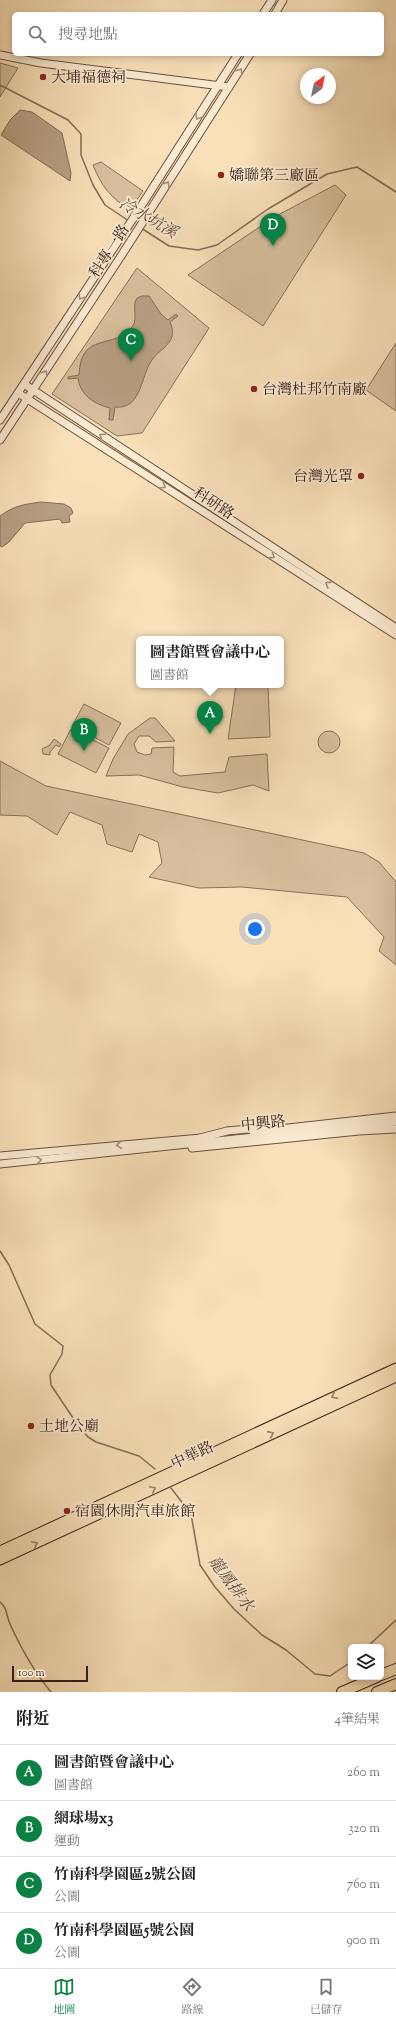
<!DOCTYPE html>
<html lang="zh-TW">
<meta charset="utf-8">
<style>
body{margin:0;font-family:"Sorts Mill Goudy","Noto Serif TC",serif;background:#f6f6f6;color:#222}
.controls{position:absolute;right:12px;bottom:12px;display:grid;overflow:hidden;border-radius:6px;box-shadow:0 2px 6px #0003}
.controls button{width:36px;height:36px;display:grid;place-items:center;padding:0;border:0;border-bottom:1px solid #e0e0e0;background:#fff;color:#222;font:20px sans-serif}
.compass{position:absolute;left:300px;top:68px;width:36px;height:36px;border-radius:50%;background:#fff;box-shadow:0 2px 6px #0003;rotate:33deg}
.scale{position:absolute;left:12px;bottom:10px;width:76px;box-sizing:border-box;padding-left:4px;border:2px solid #372118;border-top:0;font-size:11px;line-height:14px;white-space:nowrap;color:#372118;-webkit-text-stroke:3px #fbebd2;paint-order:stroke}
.you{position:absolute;left:255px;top:929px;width:14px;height:14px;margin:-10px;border:3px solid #fff;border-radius:50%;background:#1a73e8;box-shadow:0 0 0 6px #1a73e833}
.badge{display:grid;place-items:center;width:26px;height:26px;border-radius:50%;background:#0b8043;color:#fff;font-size:13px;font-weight:700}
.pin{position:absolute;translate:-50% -33px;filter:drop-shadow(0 1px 2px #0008)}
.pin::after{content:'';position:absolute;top:21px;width:14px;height:12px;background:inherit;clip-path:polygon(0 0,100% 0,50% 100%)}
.popup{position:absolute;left:136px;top:636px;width:148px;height:52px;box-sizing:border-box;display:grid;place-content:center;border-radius:6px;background:#fff;filter:drop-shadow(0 1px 3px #0005);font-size:13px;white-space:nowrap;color:#767676}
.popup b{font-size:15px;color:#222}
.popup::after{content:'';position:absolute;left:50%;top:100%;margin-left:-8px;border:8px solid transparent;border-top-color:#fff}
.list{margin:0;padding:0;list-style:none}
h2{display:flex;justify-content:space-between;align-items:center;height:52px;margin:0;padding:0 16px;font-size:17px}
h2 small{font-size:13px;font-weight:400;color:#767676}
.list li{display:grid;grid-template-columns:26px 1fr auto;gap:12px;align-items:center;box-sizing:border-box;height:56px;padding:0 16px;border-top:1px solid #e0e0e0}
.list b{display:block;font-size:15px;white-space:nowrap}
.list p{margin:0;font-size:13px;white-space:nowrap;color:#767676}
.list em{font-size:13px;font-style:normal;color:#767676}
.icon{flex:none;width:22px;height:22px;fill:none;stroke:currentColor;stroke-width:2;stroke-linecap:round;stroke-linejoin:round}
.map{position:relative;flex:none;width:396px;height:1692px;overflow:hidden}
.search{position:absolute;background:#fff;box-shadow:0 2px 6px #0003;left:12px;right:12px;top:12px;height:44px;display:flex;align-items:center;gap:10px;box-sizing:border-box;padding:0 14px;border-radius:6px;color:#767676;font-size:15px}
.sheet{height:276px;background:#fff}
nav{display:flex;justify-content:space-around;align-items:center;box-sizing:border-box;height:56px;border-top:1px solid #e0e0e0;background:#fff;font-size:11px;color:#767676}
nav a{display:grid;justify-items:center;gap:2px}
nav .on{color:#0b8043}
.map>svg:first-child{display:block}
.green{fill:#d8c09e;stroke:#88705b}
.water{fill:#b79f82;stroke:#846d58}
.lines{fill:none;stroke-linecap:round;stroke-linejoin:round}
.stream{stroke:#846d58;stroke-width:1.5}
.minor-casing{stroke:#685140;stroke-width:9}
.major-casing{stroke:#372118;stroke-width:11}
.highway-casing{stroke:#372118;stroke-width:12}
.minor{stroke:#fbebd2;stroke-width:7}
.major{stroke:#f9e0b9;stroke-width:9}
.highway{stroke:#f9e0b9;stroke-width:10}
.oneway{stroke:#a3907e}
.oneway2{stroke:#988068}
.poi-dot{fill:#8f2418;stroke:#fbebd2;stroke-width:1.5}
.labels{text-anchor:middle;stroke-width:3.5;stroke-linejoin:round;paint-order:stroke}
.poi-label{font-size:15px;fill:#372118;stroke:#fbebd2;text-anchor:start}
.street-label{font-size:15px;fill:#372118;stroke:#fbebd2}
.water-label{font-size:16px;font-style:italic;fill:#644d3d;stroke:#fbebd2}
</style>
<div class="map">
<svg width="396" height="1692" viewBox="0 0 396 1692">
<rect width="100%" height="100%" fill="#f9e0b9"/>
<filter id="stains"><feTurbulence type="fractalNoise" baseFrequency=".005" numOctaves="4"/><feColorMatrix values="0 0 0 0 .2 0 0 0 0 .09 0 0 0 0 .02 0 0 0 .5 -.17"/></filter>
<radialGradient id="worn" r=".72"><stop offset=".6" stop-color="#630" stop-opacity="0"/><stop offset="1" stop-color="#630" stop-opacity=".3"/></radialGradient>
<!-- green -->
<g class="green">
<polygon points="0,63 18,68 0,97"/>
<path d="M 101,162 L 143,191 L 130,210 C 110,197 102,187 93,165 Z"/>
<polygon points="335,185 346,195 263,326 188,275 276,216"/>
<polygon points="137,268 209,328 142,433 117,436 52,394"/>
<polygon points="396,343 396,411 366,390"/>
<polygon points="236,685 268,685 270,737 228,739"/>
<polygon points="84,704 121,723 109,745 72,726"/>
<polygon points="150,718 155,718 175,741 156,742 149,736 139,736 134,744 137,752 145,755 151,754 152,748 174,747 173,772 180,776 225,772 229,757 267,754 269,791 253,785 218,793 183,787 139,775 106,776 113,759 128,734"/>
<polygon points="71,729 109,748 96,773 58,754"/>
<circle cx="329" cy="742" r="11"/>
<polygon points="54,739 61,744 59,747 56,745 50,752 50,755 43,754 42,749 50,745"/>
<polygon points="0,761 46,786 364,853 379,862 396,882 396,965 379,951 384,937 347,897 242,887 199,888 149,877 162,863 158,842 139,834 132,852 107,844 102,825 70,812 57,835 27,816 0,815"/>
</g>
<!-- water -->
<g class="water">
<polygon points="20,110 32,112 62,133 71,173 70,181 1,135 10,120"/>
<path d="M 142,296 L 149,296 L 161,314 L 168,320 L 176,314 L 178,316 L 170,322 C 180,344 158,348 150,363 C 141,379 140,410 115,407 L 113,420 L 109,420 L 110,408 C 94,404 80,395 78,378 L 68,379 L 68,377 L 79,375 C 81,330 113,351 132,327 C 139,318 131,307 137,298 Z"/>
<path d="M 41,502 L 64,504 L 71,508 L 73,513 L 69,516 L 70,522 L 62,523 L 60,519 L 25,523 L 9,542 L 2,547 L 0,546 L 0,516 C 13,506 25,504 41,502 Z"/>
</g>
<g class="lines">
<!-- stream -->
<g class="stream">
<polyline points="0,86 2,86 68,120 81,134 81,155 93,185 105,205 129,221"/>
<polyline points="141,228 169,246 198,250 217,245 268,209 327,174 357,167 396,192"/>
<polyline points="0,1251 9,1265 35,1324 63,1346 62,1354 50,1375 51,1385 79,1427 88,1437 96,1442 139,1456 155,1469"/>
<polyline points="171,1488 191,1514 200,1565 215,1587 234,1609 262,1635 286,1650 315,1674 330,1676 351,1662"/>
<path d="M 0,1602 C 8,1609 6,1615 10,1624 C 21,1648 34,1672 51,1692"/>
<polyline points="367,1647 396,1620"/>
</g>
<defs>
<g id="minor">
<polyline points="263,14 272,0"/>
<polyline points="275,14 283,0"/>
<polyline points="0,55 41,63 229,87"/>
<polyline points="24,384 396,628"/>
<polyline points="18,393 396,635"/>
<polyline points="0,420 138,211 238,54"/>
<polyline points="0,440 123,253 250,54"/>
<polyline points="253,1132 396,1116"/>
<polyline points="200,1138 227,1131 258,1128"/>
<polyline points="192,1148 359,1131 396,1129"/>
<polyline points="0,1156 201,1138"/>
<polyline points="0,1164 396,1122"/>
</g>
<g id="major">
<polyline points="0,1551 396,1368"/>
<polyline points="0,1560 396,1377"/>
</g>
<g id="highway">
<polyline points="381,1675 396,1669"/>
<polyline points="342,1692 377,1677"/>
<polyline points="377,1692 396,1684"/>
</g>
</defs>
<!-- minor casing -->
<use href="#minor" class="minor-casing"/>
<!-- major casing -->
<use href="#major" class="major-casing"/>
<!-- highway casing -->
<use href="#highway" class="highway-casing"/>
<!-- minor -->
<use href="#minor" class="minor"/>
<!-- major -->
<use href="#major" class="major"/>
<!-- highway -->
<use href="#highway" class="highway"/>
</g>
<!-- one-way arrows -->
<defs><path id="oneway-chevron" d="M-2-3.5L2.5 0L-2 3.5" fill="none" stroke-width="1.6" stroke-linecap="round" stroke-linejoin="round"/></defs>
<g class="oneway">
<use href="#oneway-chevron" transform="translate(240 71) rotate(-58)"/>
<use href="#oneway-chevron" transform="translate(198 117) rotate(122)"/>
<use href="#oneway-chevron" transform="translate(167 184) rotate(-57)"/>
<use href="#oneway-chevron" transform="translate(81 297) rotate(123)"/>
<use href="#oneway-chevron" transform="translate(45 373) rotate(-57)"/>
<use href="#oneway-chevron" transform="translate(102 436) rotate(-146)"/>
<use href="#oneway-chevron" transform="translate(163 486) rotate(33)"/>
<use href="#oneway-chevron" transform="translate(272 556) rotate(33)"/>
<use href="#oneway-chevron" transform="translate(328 584) rotate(-147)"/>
<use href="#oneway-chevron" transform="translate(119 1145) rotate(175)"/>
<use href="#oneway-chevron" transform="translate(39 1160) rotate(-6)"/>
</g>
<g class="oneway2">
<use href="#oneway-chevron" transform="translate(334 1396) rotate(155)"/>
<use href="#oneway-chevron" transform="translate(271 1434) rotate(-24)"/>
<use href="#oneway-chevron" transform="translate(153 1489) rotate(-25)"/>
<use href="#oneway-chevron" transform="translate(35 1544) rotate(-25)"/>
</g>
<!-- markers -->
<g class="poi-dot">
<circle cx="43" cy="77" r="4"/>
<circle cx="221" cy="175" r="4"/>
<circle cx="254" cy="389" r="4"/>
<circle cx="361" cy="476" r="4"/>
<circle cx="31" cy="1426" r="4"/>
<circle cx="67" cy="1511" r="4"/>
</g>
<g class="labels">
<!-- poi labels -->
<g class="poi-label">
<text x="51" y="82">大埔福德祠</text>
<text x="229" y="180">嬌聯第三廠區</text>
<text x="262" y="394">台灣杜邦竹南廠</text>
<text x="353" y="481" text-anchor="end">台灣光罩</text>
<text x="39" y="1431">土地公廟</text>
<text x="75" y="1516">宿園休閒汽車旅館</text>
</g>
<!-- street labels -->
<g class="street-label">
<text transform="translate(109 251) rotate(-57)" y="5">科專一路</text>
<text transform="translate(214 503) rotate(33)" y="5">科研路</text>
<text transform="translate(263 1123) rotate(-6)" y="5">中興路</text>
<text transform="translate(192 1455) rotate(-25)" y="5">中華路</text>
</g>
<!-- water labels -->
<g class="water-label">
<text transform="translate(149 217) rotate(30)" y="6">冷水坑溪</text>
<text transform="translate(232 1583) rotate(53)" y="6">龍鳳排水</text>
</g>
</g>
<rect width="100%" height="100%" filter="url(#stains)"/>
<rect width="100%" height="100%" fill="url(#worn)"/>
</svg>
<div class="controls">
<button><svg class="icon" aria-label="layers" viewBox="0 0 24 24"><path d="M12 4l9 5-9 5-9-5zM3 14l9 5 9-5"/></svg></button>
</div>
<svg class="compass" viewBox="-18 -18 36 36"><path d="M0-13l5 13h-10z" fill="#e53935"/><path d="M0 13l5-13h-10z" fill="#767676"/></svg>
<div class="scale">100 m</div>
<div class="you"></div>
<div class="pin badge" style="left:210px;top:734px">A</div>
<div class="popup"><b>圖書館暨會議中心</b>圖書館</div>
<div class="pin badge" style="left:84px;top:751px">B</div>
<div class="pin badge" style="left:131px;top:361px">C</div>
<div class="pin badge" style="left:273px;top:246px">D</div>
<div class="search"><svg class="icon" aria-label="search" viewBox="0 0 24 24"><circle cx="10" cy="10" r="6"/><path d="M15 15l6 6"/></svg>搜尋地點</div>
</div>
<section class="sheet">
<h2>附近<small>4筆結果</small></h2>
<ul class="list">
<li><span class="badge">A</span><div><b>圖書館暨會議中心</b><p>圖書館</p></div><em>260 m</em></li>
<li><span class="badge">B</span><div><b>網球場x3</b><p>運動</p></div><em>320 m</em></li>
<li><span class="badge">C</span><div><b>竹南科學園區2號公園</b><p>公園</p></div><em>760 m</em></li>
<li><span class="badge">D</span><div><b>竹南科學園區5號公園</b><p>公園</p></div><em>900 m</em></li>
</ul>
</section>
<nav>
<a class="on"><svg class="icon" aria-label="map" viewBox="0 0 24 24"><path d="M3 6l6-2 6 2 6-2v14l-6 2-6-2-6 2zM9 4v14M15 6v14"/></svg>地圖</a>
<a><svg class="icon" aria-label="directions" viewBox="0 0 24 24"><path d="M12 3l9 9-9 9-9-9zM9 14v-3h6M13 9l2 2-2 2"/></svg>路線</a>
<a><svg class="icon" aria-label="saved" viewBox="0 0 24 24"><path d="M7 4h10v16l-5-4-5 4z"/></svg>已儲存</a>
</nav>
